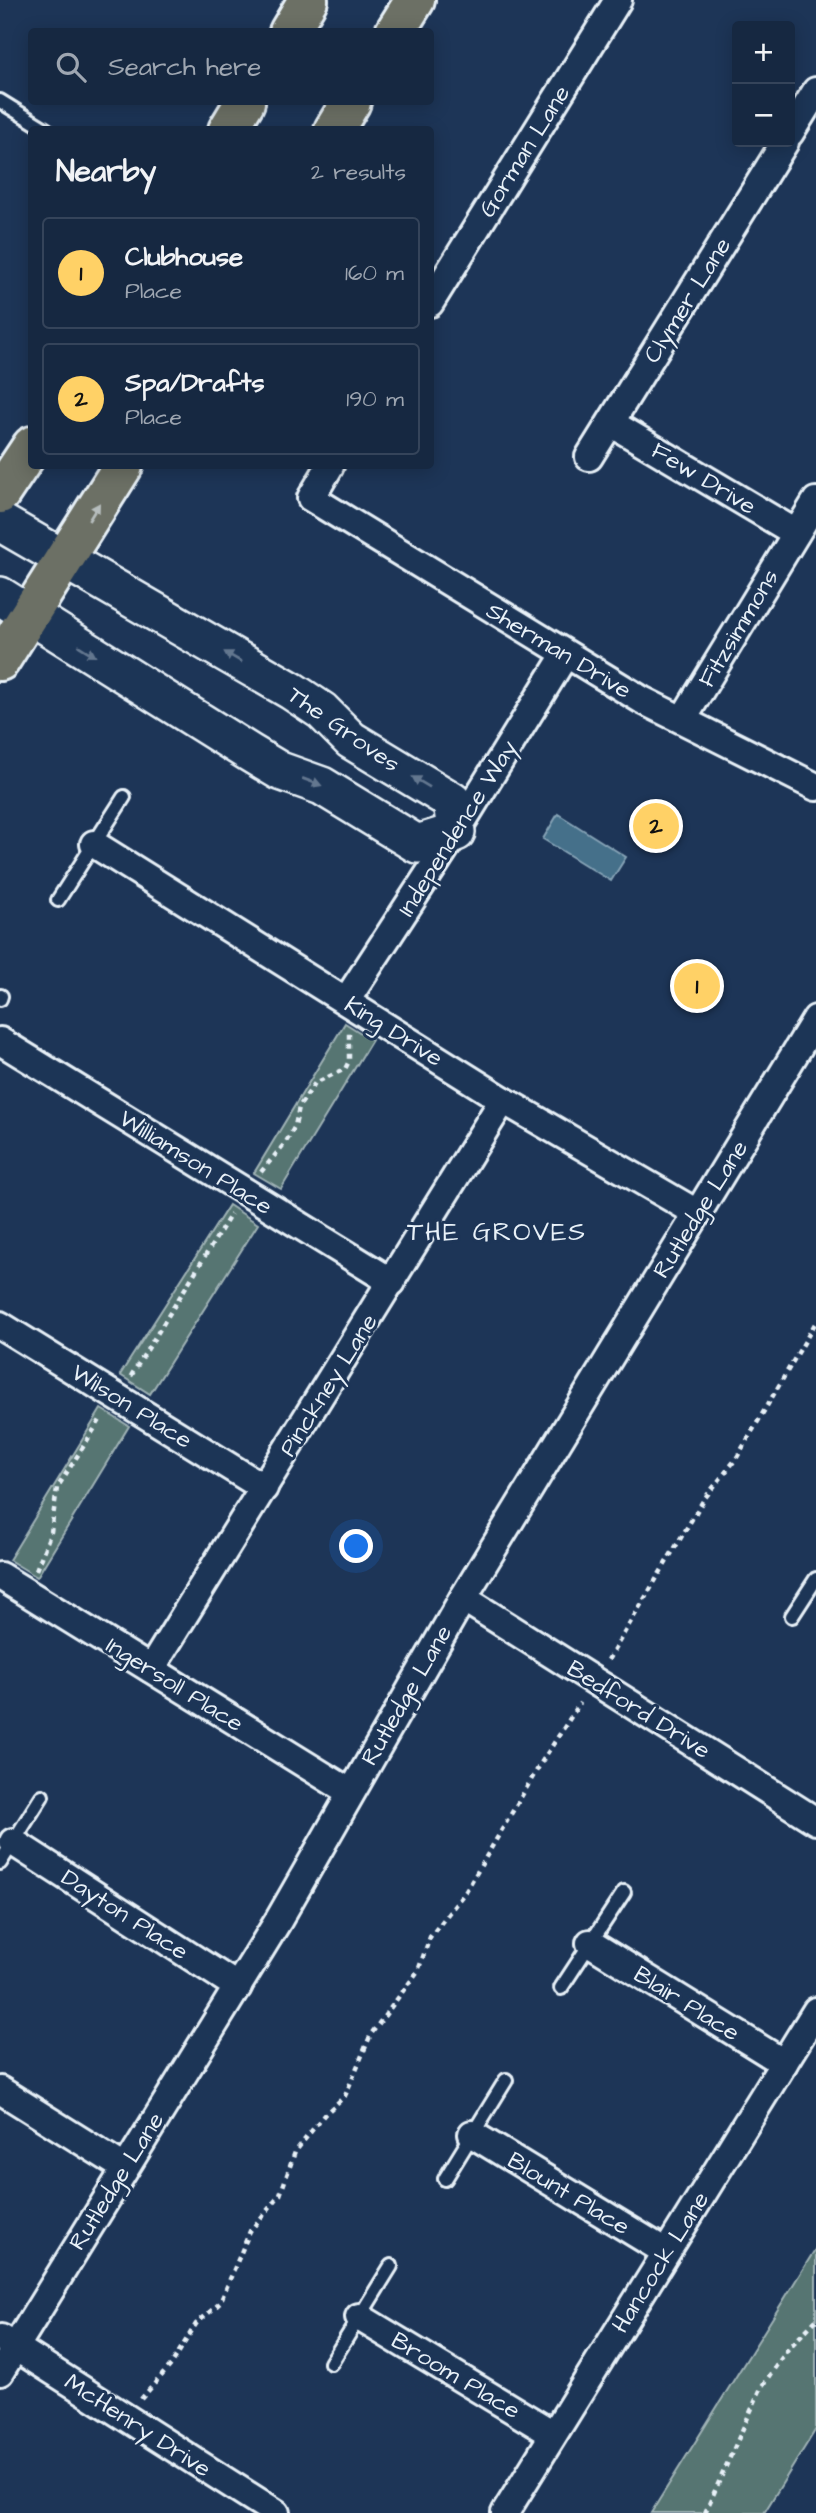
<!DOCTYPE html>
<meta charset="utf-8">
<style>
body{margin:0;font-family:"Architects Daughter",sans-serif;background:#23344c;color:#f1f3f6}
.controls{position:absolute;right:21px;top:21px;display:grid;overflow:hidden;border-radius:7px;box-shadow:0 4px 18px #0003}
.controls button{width:63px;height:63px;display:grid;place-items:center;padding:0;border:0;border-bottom:2px solid #35445a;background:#162841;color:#f1f3f6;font:35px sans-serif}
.you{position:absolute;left:357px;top:1547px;width:24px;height:24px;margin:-18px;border:5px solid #fff;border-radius:50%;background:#1a73e8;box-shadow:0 0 0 10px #1a73e833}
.badge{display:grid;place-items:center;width:46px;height:46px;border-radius:50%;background:#ffd166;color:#111;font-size:23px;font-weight:700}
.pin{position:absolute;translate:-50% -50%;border:4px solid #fff;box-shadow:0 2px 7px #0006}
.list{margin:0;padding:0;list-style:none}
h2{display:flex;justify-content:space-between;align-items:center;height:91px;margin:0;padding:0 28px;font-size:30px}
h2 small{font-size:23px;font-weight:400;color:#9ea6b1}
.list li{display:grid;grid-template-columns:46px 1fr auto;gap:21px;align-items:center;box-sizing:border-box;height:112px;margin:0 14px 14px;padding:0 14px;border:2px solid #35445a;border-radius:7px}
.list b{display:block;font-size:26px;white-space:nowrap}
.list p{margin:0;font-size:23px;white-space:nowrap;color:#9ea6b1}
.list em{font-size:23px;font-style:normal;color:#9ea6b1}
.icon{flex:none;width:38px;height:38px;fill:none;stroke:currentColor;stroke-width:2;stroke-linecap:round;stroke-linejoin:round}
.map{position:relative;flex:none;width:816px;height:2513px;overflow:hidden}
.search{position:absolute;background:#162841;box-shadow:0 4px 18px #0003;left:28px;top:28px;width:406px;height:77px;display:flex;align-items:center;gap:18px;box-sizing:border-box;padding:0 24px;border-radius:7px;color:#9ea6b1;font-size:26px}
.panel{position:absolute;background:#162841;box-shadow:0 4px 18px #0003;left:28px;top:126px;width:406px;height:343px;border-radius:7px}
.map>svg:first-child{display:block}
.green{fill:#567472;stroke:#9fb2b5;stroke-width:2}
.water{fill:#446f8a;stroke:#86a3b6;stroke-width:2}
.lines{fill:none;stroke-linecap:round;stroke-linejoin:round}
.lane-casing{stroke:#e8f1f8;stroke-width:18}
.street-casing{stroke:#e8f1f8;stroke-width:32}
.secondary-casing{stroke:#e8f1f8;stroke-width:42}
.primary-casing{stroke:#e8f1f8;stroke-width:44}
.path{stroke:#e8f1f8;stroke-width:4.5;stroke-dasharray:5 5;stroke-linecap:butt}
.lane{stroke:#1d3557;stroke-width:12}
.street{stroke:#1d3557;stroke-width:26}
.secondary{stroke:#1d3557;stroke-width:37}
.primary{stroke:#6c7065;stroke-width:38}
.oneway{fill:#b6bdbd}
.oneway2{fill:#64778f}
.labels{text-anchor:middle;stroke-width:6;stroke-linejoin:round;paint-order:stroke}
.street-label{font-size:24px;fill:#e8f1f8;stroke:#1d3557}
.neighbourhood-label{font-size:26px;letter-spacing:2px;fill:#e8f1f8;stroke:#1d3557}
</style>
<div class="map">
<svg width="816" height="2513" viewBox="0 0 816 2513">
<rect width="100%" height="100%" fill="#1d3557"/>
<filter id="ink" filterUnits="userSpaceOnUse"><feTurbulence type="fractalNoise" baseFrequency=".0143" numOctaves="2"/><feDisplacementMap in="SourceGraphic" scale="14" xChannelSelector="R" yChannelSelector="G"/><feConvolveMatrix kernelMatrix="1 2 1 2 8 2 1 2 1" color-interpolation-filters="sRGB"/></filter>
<g filter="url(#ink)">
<!-- green -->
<g class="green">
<polygon points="345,1023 372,1040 281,1189 254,1173"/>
<polygon points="229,1205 258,1224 150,1394 120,1375"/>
<polygon points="101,1409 129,1426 37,1577 9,1560"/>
<polygon points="816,2248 816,2429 764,2513 651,2513"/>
</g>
<!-- water -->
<polygon class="water" points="558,814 626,857 611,881 543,839"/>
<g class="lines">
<defs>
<g id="lane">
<polyline points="0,101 47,130"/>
<polyline points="58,900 124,797"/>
<polyline points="0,999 1,996"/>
<polyline points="792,1616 816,1579"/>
<polyline points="0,1863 42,1796"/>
<polyline points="561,1988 624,1892"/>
<polyline points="445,2179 506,2080"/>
<polyline points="331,2363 391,2266"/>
</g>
<g id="street">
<polyline points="790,133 816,91"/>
<polyline points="430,303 618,0"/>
<polyline points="611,423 796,533"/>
<polyline points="589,457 785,142"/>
<polyline points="330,466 311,498 642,700 816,787"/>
<polyline points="683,719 816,501"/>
<polyline points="94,844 503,1100 697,1213"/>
<polyline points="346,1001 456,832 565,655"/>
<polyline points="0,1041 392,1282"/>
<polyline points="0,1325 264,1488"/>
<polyline points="0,1576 350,1792"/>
<polyline points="463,1598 816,1821"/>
<polyline points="151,1669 503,1100"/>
<polyline points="13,1842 238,1987"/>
<polyline points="590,1943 784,2063"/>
<polyline points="0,2090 123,2167"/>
<polyline points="472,2134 666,2252"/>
<polyline points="359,2317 553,2434"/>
<polyline points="1,2338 276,2513"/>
<polyline points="0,2372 278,1921 463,1598 816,1019"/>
<polyline points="505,2513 816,2011"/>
</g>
<polyline id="secondary" points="0,522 292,691 322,711 351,740 452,801 456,832 417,844 322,786 280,771 250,753 0,596"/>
<g id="primary">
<polyline points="289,32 308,0"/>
<polyline points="395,32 415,0"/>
<polyline points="228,130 245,102"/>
<polyline points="334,130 351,102"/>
<polyline points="0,494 32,446"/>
<polyline points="0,661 123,466"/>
</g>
</defs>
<!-- lane casing -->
<use href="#lane" class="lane-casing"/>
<!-- street casing -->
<use href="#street" class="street-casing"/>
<!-- secondary casing -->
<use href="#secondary" class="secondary-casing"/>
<!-- primary casing -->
<use href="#primary" class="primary-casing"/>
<!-- path -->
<g class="path">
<polyline points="261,1172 286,1142 295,1126 299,1107 315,1083 345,1069 349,1061 349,1033"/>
<polyline points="131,1376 231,1214"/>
<polyline points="36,1570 51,1532 57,1488 102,1417"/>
<polyline points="608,1660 704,1499 736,1459 816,1322"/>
<polyline points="141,2399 171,2365 196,2324 220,2303 250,2231 280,2195 295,2152 324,2115 345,2096 371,2034 418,1971 430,1937 466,1891 541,1763 580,1703"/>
<polyline points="705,2513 762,2386 788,2349 816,2320"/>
</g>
<!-- lane -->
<use href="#lane" class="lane"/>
<!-- street -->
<use href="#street" class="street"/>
<!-- secondary -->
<use href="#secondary" class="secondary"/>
<!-- primary -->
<use href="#primary" class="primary"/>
</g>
<!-- one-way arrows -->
<defs><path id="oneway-solid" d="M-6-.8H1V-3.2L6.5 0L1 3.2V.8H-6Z" transform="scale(1.75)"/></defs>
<use class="oneway" href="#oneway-solid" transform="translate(94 512) rotate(-58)"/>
<g class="oneway2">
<use href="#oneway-solid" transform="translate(87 651) rotate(32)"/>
<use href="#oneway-solid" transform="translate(233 657) rotate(-150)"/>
<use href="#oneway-solid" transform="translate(312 782) rotate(20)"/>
<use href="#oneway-solid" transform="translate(421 782) rotate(-149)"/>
</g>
</g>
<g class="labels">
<!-- street labels -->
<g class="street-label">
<text transform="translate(524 151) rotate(-58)" y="8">Gorman Lane</text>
<text transform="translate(687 300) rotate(-58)" y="8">Clymer Lane</text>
<text transform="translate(704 478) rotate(31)" y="8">Few Drive</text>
<text transform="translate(738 628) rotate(-59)" y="8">Fitzsimmons</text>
<text transform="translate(559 650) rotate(31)" y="8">Sherman Drive</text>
<text transform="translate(344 729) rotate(35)" y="8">The Groves</text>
<text transform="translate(457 828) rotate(-58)" y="8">Independence Way</text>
<text transform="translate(394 1031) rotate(32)" y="8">King Drive</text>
<text transform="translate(196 1162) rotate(32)" y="8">Williamson Place</text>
<text transform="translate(700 1209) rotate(-58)" y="8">Rutledge Lane</text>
<text transform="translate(328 1385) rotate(-58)" y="8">Pinckney Lane</text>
<text transform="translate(132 1406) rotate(32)" y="8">Wilson Place</text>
<text transform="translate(175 1684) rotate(32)" y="8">Ingersoll Place</text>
<text transform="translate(406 1695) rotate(-60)" y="8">Rutledge Lane</text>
<text transform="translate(639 1709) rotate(32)" y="8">Bedford Drive</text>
<text transform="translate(125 1914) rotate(33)" y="8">Dayton Place</text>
<text transform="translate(687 2003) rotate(32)" y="8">Blair Place</text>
<text transform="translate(116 2181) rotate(-58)" y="8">Rutledge Lane</text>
<text transform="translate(569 2193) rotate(31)" y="8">Blount Place</text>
<text transform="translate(660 2262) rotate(-58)" y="8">Hancock Lane</text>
<text transform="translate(456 2375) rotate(31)" y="8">Broom Place</text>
<text transform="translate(138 2425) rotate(33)" y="8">McHenry Drive</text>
</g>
<!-- neighbourhood labels -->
<g class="neighbourhood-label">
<text x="497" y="1240">THE GROVES</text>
</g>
</g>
</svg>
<div class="controls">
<button>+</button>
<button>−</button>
</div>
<div class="you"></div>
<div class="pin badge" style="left:697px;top:986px">1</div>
<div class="pin badge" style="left:656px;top:826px">2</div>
<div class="search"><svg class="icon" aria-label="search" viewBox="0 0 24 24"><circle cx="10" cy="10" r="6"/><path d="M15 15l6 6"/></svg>Search here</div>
<section class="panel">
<h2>Nearby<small>2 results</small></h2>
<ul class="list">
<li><span class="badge">1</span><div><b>Clubhouse</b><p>Place</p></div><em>160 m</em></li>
<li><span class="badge">2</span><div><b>Spa/Drafts</b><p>Place</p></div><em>190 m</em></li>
</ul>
</section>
</div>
